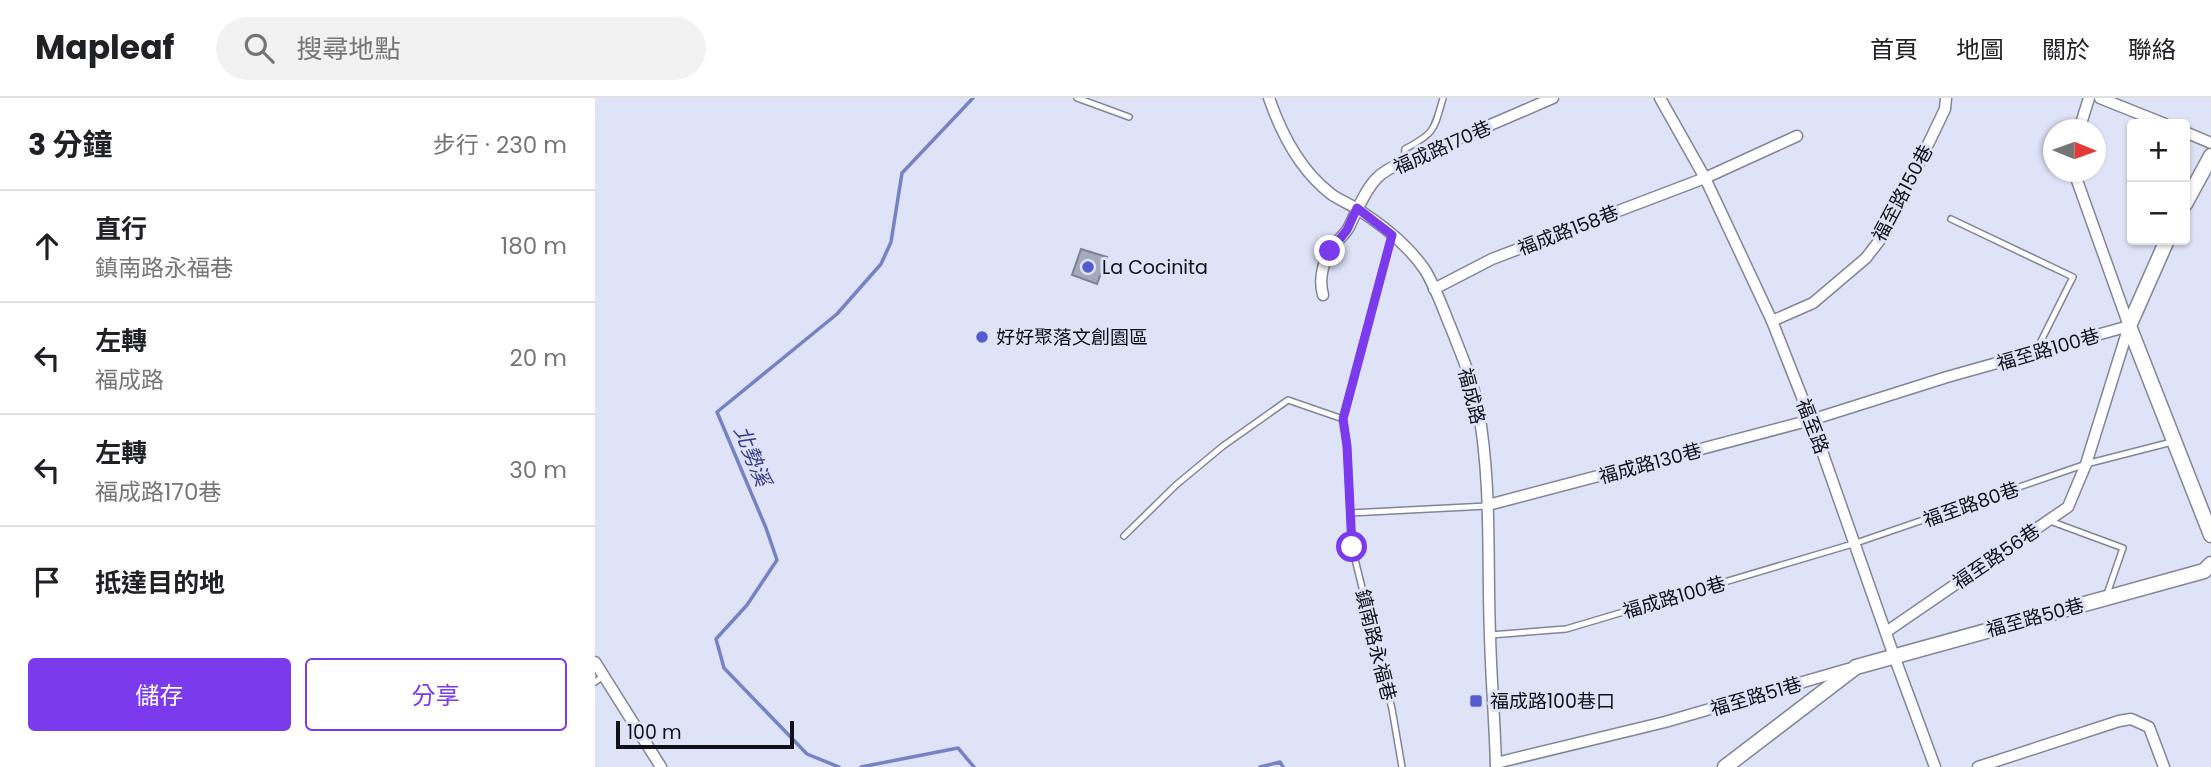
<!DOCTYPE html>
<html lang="zh-TW">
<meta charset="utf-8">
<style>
body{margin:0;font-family:Poppins,"Noto Sans TC",sans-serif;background:#f2f2f2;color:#202124}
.controls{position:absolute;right:21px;top:21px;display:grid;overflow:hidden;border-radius:7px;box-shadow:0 2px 5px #0004}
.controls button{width:63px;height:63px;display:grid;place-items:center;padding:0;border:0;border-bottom:2px solid #e0e0e0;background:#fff;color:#202124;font:35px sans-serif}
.compass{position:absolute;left:1448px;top:21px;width:63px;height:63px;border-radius:50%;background:#fff;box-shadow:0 2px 5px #0004;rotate:91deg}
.scale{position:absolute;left:21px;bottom:18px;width:178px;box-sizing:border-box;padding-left:7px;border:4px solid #101118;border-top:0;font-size:19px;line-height:24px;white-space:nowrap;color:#101118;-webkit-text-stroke:5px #dee3f7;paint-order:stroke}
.stop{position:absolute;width:21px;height:21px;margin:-16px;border:5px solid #7c3aed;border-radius:50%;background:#fff}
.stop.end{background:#7c3aed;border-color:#fff;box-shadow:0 2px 7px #0008}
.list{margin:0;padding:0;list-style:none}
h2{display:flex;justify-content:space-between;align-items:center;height:91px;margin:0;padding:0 28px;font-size:30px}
h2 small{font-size:23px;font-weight:400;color:#757577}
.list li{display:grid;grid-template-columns:46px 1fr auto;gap:21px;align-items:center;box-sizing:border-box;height:112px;padding:0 28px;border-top:2px solid #e0e0e0}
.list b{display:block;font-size:26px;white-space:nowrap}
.list p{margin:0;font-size:23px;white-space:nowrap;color:#757577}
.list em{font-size:23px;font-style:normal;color:#757577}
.actions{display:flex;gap:14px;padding:21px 28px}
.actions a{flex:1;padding:16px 0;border:2px solid #7c3aed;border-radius:7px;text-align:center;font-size:24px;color:#7c3aed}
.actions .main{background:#7c3aed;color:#fff}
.icon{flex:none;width:38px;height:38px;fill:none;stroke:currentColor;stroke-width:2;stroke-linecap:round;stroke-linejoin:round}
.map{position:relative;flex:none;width:1616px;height:669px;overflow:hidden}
header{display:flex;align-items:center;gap:42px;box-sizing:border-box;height:98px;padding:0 35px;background:#fff;border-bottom:2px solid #e0e0e0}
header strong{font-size:33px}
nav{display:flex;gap:38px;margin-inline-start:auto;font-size:24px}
.search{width:490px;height:63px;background:#f2f2f2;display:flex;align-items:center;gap:18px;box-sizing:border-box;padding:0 24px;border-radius:38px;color:#757577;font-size:26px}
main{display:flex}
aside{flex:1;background:#fff}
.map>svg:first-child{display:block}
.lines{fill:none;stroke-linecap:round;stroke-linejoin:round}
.stream{stroke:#7782c2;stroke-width:3.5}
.building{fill:#a4a9bc;stroke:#7e8294;stroke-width:2}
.service-casing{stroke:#818597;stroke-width:8}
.minor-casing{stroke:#818597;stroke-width:13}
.tertiary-casing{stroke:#818597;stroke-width:17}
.service{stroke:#fff;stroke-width:5}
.minor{stroke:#fff;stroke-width:10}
.tertiary{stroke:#fff;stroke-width:14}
.route{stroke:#7c3aed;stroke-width:9}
.poi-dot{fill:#535bd1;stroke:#dee3f7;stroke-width:2.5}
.labels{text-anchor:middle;stroke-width:6;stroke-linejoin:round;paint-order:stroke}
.street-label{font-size:19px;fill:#101118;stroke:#dee3f7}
.poi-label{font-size:19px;fill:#101118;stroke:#dee3f7;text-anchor:start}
.water-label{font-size:21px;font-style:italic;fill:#353b88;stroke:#dee3f7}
</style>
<header>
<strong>Mapleaf</strong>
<div class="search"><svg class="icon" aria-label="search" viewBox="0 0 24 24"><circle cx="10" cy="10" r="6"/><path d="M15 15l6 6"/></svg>搜尋地點</div>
<nav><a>首頁</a><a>地圖</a><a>關於</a><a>聯絡</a></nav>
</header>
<main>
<aside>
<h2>3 分鐘<small>步行 · 230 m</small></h2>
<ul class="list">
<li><svg class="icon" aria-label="ahead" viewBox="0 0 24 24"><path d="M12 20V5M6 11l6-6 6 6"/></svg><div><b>直行</b><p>鎮南路永福巷</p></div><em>180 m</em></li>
<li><svg class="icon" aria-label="left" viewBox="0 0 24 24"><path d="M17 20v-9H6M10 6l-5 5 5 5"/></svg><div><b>左轉</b><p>福成路</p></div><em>20 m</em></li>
<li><svg class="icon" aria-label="left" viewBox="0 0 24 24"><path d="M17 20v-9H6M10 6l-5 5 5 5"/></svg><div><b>左轉</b><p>福成路170巷</p></div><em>30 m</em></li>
<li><svg class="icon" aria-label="arrive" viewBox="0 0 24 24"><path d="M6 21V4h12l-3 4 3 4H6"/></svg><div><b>抵達目的地</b></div></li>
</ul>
<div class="actions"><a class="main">儲存</a><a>分享</a></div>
</aside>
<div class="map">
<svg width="1616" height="669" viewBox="0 0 1616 669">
<rect width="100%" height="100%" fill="#dee3f7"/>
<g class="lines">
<!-- stream -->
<g class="stream">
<polyline points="244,669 212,656 129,570 121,541 152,507 182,462 171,430 122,314 242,216 286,166 296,144 307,75 378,0"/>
<polyline points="266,669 363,650 379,669"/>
<polyline points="665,669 685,664 688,669"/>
</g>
</g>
<!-- building -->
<polygon class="building" points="486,151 512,159 502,186 477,177"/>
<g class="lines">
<defs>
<g id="service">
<polyline points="482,0 534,19"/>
<path d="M 809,64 L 810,51 C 840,35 839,32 848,0"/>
<polyline points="1356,121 1478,179 1441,253"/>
<polyline points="797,137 748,321 752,348 757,449 797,611 807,669"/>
<polyline points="755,415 892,408"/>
<polyline points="1455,423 1528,450 1512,496"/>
<polyline points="529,438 581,387 628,348 693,302 748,321"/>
<polyline points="895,537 971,531 1261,445 1491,366 1577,344"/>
<polyline points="0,584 8,578"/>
</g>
<g id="minor">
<path d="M 674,0 C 686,35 706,73 736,96 C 743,101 752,105 759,109 C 785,125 813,147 830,172 C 841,190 848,211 856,230 C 866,256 878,283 883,310 C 897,385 892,461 895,537 C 896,581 900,625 901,669"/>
<polyline points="1065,0 1110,80 1177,223 1216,322 1299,558 1340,669"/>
<polyline points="1505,0 1570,26"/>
<polyline points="1484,32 1494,0"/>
<polyline points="1590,34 1616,45"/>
<polyline points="1479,74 1534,228"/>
<polyline points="839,191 897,161 1110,80 1202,38"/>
<path d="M 728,197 C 723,179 729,160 740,146 C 745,140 751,135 754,129 C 762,113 769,94 781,81 C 788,73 799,68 809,64 L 958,0"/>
<polyline points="1177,223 1218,205 1271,160 1291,134 1350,11 1351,0"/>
<polyline points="893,407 1216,322 1352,279 1534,228"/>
<polyline points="1291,534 1473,409 1491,366 1534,228"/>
<polyline points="0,564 66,669"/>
<polyline points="901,665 1070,624 1253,571"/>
<polyline points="1383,669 1524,623 1536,621 1554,629 1569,669"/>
</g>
<g id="tertiary">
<polyline points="1590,106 1616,58"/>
<polyline points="1572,142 1534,228 1616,437"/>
<polyline points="1130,669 1261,569 1609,473 1616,466"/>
</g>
</defs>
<!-- service casing -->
<use href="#service" class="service-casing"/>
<!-- minor casing -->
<use href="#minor" class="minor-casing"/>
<!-- tertiary casing -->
<use href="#tertiary" class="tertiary-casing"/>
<!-- service -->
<use href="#service" class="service"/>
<!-- minor -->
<use href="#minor" class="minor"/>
<!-- tertiary -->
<use href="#tertiary" class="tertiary"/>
</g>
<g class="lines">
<!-- route -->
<polyline class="route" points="735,153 752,132 762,110 797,137 748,321 752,348 757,449"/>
</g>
<!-- markers -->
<g class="poi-dot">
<circle cx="493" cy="169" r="7"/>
<circle cx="387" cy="239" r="7"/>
<rect x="874" y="596" width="14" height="14" rx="3.5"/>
</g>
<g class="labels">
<!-- street labels -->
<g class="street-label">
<text transform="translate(847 49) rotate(-24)" y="7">福成路170巷</text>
<text transform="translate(1307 95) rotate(-62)" y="7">福至路150巷</text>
<text transform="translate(973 132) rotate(-21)" y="7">福成路158巷</text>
<text transform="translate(1453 251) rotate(-16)" y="7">福至路100巷</text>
<text transform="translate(877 298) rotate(76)" y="7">福成路</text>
<text transform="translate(1218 328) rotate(69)" y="7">福至路</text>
<text transform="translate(1055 365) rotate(-15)" y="7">福成路130巷</text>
<text transform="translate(1376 406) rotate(-19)" y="7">福至路80巷</text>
<text transform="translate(1401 458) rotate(-34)" y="7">福至路56巷</text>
<text transform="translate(1079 499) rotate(-16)" y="7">福成路100巷</text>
<text transform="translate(1440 519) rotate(-15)" y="7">福至路50巷</text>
<text transform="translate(781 547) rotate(76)" y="7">鎮南路永福巷</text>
<text transform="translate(1161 598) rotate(-16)" y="7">福至路51巷</text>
</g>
<!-- poi labels -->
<g class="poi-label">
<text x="507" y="176">La Cocinita</text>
<text x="401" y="246">好好聚落文創園區</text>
<text x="895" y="610">福成路100巷口</text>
</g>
<!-- water labels -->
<g class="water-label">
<text transform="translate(157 358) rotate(68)" y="7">北勢溪</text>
</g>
</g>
</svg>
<div class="controls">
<button>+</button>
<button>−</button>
</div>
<svg class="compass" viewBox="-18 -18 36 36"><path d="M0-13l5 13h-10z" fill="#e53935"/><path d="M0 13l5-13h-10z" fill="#757577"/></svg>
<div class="scale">100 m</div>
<div class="stop" style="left:757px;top:449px"></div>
<div class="stop end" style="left:735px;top:153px"></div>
</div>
</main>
